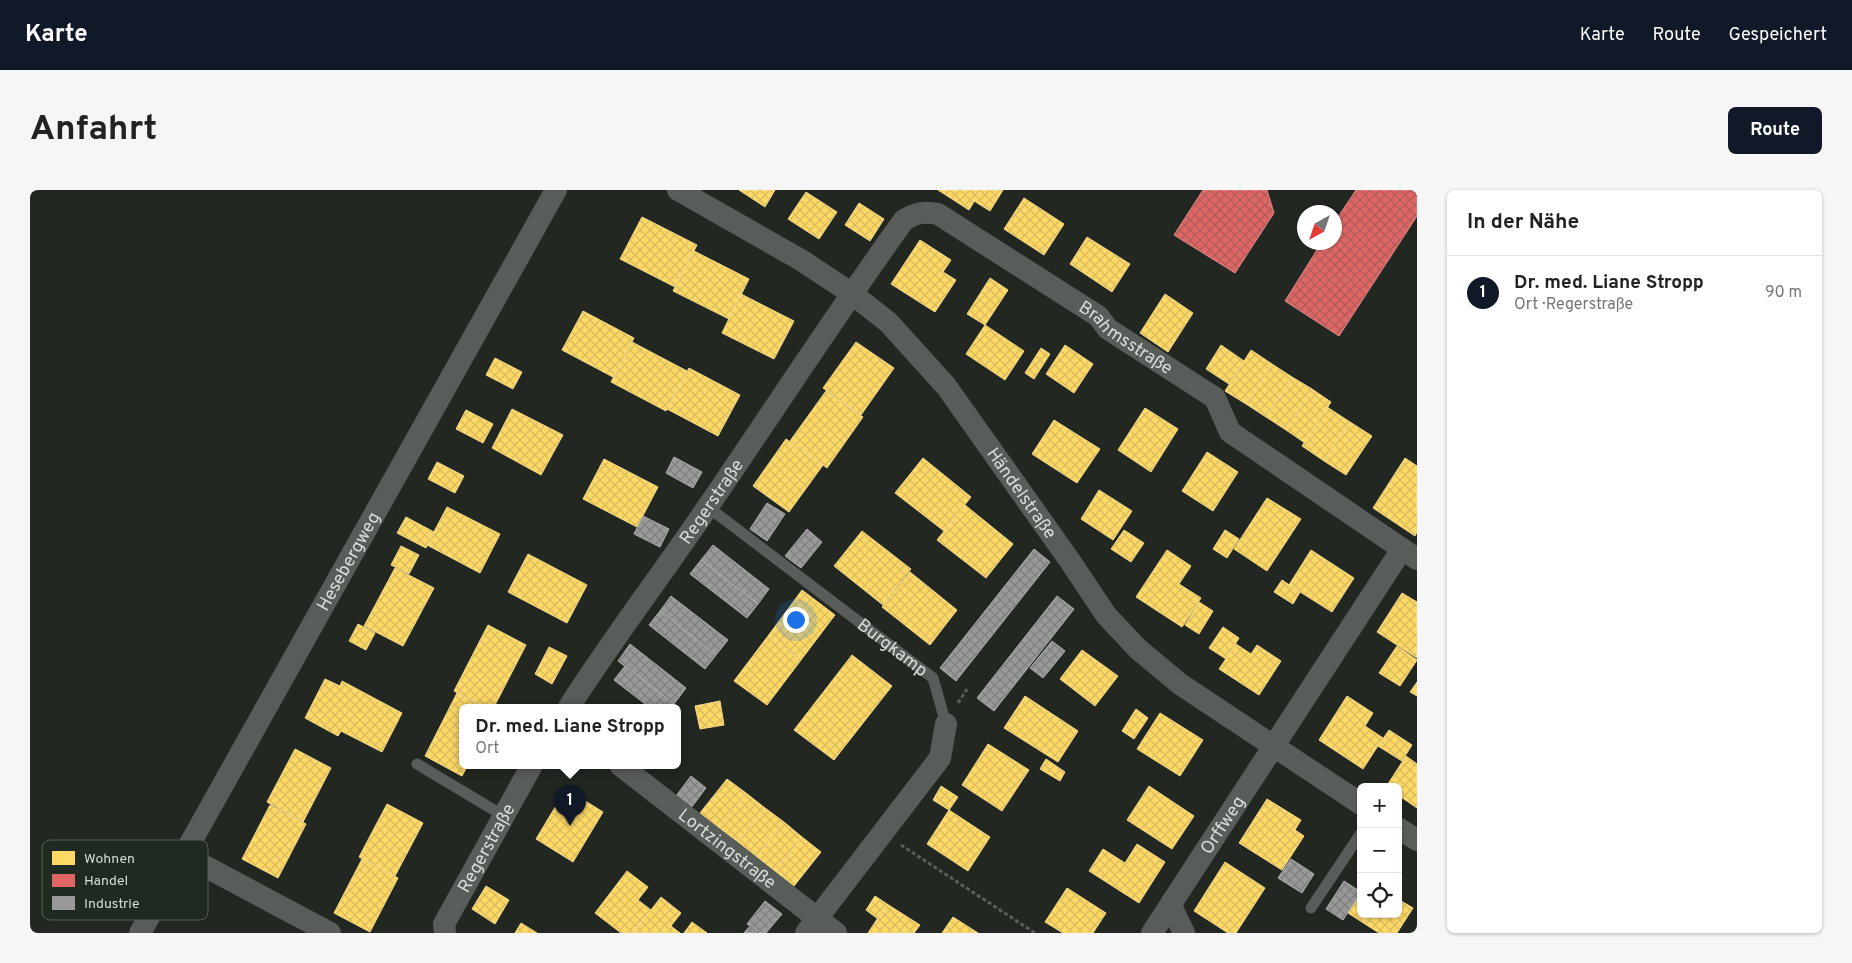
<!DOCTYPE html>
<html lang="de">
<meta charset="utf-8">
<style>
body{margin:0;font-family:Overpass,sans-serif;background:#f6f6f6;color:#222}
.controls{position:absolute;right:15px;bottom:15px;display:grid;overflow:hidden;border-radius:8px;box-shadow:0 1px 4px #0004}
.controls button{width:45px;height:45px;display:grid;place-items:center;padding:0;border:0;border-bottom:1px solid #e0e0e0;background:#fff;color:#222;font:25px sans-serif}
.compass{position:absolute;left:1267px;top:15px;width:45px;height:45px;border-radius:50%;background:#fff;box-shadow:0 1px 4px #0004;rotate:220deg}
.you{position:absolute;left:765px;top:429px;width:18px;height:18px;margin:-12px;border:4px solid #fff;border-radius:50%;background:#1a73e8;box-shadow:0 0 0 8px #1a73e833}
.badge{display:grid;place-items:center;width:32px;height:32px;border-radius:50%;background:#111827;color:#fff;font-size:16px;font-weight:700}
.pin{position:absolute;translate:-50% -41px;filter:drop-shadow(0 1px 2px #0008)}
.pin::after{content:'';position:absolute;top:26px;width:18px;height:15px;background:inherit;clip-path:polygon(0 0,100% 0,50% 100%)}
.popup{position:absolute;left:429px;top:514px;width:222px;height:65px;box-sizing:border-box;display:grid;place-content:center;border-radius:8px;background:#fff;filter:drop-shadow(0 1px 4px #0005);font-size:16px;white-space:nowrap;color:#767676}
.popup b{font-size:19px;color:#222}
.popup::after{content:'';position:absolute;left:50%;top:100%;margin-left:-10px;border:10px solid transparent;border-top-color:#fff}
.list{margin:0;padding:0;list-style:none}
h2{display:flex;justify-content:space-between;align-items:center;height:65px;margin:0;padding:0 20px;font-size:21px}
h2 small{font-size:16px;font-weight:400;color:#767676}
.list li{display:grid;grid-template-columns:32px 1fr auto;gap:15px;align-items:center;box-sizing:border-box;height:75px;padding:0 20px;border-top:1px solid #e0e0e0}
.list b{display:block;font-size:19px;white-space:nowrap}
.list p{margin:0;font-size:16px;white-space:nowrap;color:#767676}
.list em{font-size:16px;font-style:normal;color:#767676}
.icon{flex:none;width:28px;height:28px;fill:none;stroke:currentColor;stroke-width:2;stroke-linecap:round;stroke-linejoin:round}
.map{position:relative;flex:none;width:1387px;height:743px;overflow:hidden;border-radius:8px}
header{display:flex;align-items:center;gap:30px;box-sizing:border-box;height:70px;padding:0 25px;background:#111827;color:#fff}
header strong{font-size:24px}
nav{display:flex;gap:28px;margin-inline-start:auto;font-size:18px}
.intro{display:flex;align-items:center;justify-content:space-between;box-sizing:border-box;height:120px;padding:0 30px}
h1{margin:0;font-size:35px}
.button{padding:12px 22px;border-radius:8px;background:#111827;color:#fff;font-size:18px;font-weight:700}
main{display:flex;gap:30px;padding:0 30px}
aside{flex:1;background:#fff;border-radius:8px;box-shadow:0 1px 4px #0004}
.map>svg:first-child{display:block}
.homes{fill:url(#homes-cross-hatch);stroke:#f3da88}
.shops{fill:url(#shops-cross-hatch);stroke:#dd8a88}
.industry{fill:url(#industry-cross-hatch);stroke:#abaeac}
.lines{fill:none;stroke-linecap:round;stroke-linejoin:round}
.path{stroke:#5a5f5b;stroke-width:3;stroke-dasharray:4 2.5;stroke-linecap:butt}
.lane{stroke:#595d59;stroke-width:11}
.street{stroke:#595d59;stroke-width:22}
.labels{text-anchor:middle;stroke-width:5;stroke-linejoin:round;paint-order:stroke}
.street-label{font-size:18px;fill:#d6ded7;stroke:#1f2a21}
.key{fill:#1f2a21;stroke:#566058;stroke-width:1}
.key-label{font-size:14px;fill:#d6ded7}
</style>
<header>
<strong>Karte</strong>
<nav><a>Karte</a><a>Route</a><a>Gespeichert</a></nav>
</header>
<div class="intro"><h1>Anfahrt</h1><a class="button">Route</a></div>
<main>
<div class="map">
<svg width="1387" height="743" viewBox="0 0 1387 743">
<defs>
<pattern id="homes-cross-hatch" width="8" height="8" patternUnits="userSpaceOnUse" patternTransform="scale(1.25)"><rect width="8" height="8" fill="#ffd966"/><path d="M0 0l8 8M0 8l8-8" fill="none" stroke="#d9bb5e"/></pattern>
<pattern id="shops-cross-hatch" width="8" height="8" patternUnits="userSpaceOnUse" patternTransform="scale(1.25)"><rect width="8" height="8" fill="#e06666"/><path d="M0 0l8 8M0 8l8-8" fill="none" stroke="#b05c5b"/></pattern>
<pattern id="industry-cross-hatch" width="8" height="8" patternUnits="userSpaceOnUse" patternTransform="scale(1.25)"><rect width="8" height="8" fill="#999"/><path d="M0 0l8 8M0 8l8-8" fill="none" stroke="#7e7f7e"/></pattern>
</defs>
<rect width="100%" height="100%" fill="#222722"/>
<!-- homes -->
<g class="homes">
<polygon points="709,0 745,0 735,17"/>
<polygon points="908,0 951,0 939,20"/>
<polygon points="951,0 973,0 960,21 944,11"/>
<polygon points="776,2 807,22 789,49 758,29"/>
<polygon points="994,8 1034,34 1014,65 974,39"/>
<polygon points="829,13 854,29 840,51 815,35"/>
<polygon points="612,27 667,55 645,97 590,69"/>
<polygon points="1057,47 1100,74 1082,102 1040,74"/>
<polygon points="890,50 921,70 913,82 926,90 905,122 861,94"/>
<polygon points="664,61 719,89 699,129 643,101"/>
<polygon points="960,88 978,100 955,135 937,124"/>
<polygon points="711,104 764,131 744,169 692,143"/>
<polygon points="1135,104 1163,123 1138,162 1110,143"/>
<polygon points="553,121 604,148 583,187 532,160"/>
<polygon points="955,135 994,161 975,190 936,164"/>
<polygon points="602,152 657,181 636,221 581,192"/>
<polygon points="826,152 864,178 831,225 793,198"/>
<polygon points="1035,155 1063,174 1044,203 1016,184"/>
<polygon points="1191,155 1214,171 1199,194 1176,179"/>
<polygon points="1011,158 1020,164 1004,189 995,183"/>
<polygon points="1221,160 1242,174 1216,214 1195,201"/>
<polygon points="465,168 492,182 483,199 456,185"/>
<polygon points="1242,174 1262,187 1236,227 1216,214"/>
<polygon points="659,178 710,205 688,246 637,219"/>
<polygon points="1262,187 1282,199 1256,240 1236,227"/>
<polygon points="1282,199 1301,212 1275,253 1256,240"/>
<polygon points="796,201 833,227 797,278 760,251"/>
<polygon points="1297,217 1320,232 1294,271 1272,256"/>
<polygon points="1115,218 1148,239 1121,282 1088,260"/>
<polygon points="482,219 533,245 511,285 462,258"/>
<polygon points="436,220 463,234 453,253 426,239"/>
<polygon points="1024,230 1070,259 1047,293 1002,264"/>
<polygon points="1320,232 1342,246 1316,285 1294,271"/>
<polygon points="756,249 793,275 759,322 723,296"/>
<polygon points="1177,262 1208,282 1183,321 1152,301"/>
<polygon points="893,268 941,307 914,341 865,303"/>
<polygon points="1375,268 1387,276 1387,342 1385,346 1343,318"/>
<polygon points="574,269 628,297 607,337 553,309"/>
<polygon points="407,272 434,286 425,303 398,289"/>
<polygon points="1069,300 1102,321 1083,350 1051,329"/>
<polygon points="1237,308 1271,329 1237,381 1204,359"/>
<polygon points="935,315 983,354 956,388 907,350"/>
<polygon points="417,317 470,344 450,383 397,355"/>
<polygon points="376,327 404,342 396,358 367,343"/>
<polygon points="1094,340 1114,353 1101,372 1081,359"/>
<polygon points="1195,340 1209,349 1197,368 1183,359"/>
<polygon points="832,341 881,379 853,415 804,376"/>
<polygon points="371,356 389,365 379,384 361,375"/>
<polygon points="1137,360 1161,376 1149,394 1171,408 1152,437 1106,407"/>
<polygon points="1281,360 1324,388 1302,422 1259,395"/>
<polygon points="498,364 557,395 537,433 478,402"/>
<polygon points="365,378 404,398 373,456 334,436"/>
<polygon points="880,382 927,420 900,455 852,417"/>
<polygon points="1252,390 1270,402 1263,414 1244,402"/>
<polygon points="772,400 805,425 771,470 738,446"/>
<polygon points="1372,403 1387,412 1387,468 1347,442"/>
<polygon points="1169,412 1183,421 1169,444 1155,435"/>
<polygon points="328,434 345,443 336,460 319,451"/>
<polygon points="458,435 496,455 464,517 455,517 424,501"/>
<polygon points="1193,437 1209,448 1196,469 1179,458"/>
<polygon points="738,446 771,470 737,515 704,491"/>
<polygon points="1206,454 1221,464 1227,455 1251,471 1229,505 1189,479"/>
<polygon points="1367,456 1387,470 1370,496 1349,483"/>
<polygon points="519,457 537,466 522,494 505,484"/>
<polygon points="1052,460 1088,486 1065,516 1030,489"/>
<polygon points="822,465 862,496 804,570 764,540"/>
<polygon points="295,489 310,496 312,491 372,523 352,562 311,541 308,546 275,528"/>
<polygon points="1387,492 1387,506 1380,502"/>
<polygon points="427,503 454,517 432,517 432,575 438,575 432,586 395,566"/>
<polygon points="995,506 1048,541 1028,572 974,538"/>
<polygon points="1317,506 1343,523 1335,536 1353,548 1333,579 1289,550"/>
<polygon points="690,511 694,535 670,539 665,516"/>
<polygon points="1106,519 1118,528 1104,549 1092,541"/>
<polygon points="1130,523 1173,550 1150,586 1107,559"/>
<polygon points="1359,540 1382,555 1372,571 1348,556"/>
<polygon points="958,554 999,580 972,621 932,595"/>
<polygon points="265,559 301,578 273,632 237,612"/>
<polygon points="1376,566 1387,574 1387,618 1368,605 1368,597 1356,597"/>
<polygon points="1016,569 1035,582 1030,591 1010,579"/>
<polygon points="697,589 716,603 689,638 670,623"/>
<polygon points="911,596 928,607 919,620 903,610"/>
<polygon points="1119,596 1164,626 1142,659 1097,630"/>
<polygon points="536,599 573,622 543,672 506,649"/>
<polygon points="716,603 735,618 708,652 689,638"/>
<polygon points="1237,609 1271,630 1265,640 1274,646 1252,680 1209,653"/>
<polygon points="357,614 393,633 365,686 329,667"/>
<polygon points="240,615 276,634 248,688 212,669"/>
<polygon points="735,618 754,632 727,667 708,652"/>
<polygon points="919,620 960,647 938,681 897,654"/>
<polygon points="754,632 772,647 746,682 727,667"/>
<polygon points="772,647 791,662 764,696 746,682"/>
<polygon points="1107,654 1135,672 1109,713 1059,681 1073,659 1095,673"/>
<polygon points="332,669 368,688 340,742 304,723"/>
<polygon points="1195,672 1235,698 1206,743 1198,743 1164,721"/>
<polygon points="597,681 618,697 608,710 621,720 603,743 591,743 565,723"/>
<polygon points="456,696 479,710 465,734 442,719"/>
<polygon points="1037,698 1076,723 1063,743 1033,743 1015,732"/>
<polygon points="1331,703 1331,724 1368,724 1368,709 1383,718 1367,743 1349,743 1318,723"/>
<polygon points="845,706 857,714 848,729 836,720"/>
<polygon points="631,707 651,723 641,736 650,743 603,743"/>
<polygon points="857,714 890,735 884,743 838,743"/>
<polygon points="923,727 948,743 912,743"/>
<polygon points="662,732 677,743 654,743"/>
<polygon points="491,733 507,743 485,743"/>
</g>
<!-- shops -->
<g class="shops">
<polygon points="1173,0 1237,0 1244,23 1205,83 1144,45"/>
<polygon points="1326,0 1387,0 1387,26 1309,146 1255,111 1292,52 1304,52 1304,33"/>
</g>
<!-- industry -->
<g class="industry">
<polygon points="644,267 672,282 663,298 636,283"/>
<polygon points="737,313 755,324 737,351 720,339"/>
<polygon points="613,326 639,339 630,357 604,344"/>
<polygon points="777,339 792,352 771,378 755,366"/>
<polygon points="683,355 739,399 728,414 671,370"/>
<polygon points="1004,359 1020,372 926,491 910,478"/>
<polygon points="671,370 728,414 717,428 660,384"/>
<polygon points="641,406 698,450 686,465 630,421"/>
<polygon points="1027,406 1044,419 964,521 947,508"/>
<polygon points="630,421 686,465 675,479 619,435"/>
<polygon points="1022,451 1035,461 1013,488 1000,478"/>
<polygon points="600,454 656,498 644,514 588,471"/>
<polygon points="595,476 644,514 641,517 619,517 584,490"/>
<polygon points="661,586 676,598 661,618 646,606"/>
<polygon points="1261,669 1284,684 1272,703 1248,688"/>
<polygon points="1314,691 1331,702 1313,730 1296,719"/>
<polygon points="735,711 752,724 736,743 729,743 717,734"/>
<polygon points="719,737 727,743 714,743"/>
</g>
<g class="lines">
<!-- path -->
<g class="path">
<polyline points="928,513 937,499"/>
<polyline points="871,655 1005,743"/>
</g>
<!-- lane -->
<g class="lane">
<path id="s1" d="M 678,317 L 903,488 L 916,534"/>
<polyline points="387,574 474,626"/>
<polyline points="1281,718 1331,643"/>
</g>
<!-- street -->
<g class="street">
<path id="s2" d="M 648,0 L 771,70 L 821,103 L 858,132 L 916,196 L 1040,371 L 1076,425 L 1108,459 L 1150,494 L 1331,614"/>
<path id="s3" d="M 539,517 C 583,448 633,383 679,315 C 744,220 806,124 874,30 C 886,23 894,21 908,24 L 1068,126 L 1078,139 L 1185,208 L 1200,242 L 1387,369"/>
<path id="s4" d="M 590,575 L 806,743"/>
<polyline points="1368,638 1387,650"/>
<polyline points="152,664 300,743"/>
<polyline points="1142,712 1143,720 1154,743"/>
<path id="s5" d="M 110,743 L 526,0"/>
<path id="s6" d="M 415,743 L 414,734 L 502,575"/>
<polyline points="776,743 910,568 916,534"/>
<path id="s7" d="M 1122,743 L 1372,359"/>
</g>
</g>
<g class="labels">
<!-- street labels -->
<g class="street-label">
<text dy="6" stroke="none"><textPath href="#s3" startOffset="852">Brahmsstraße</textPath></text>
<text dy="6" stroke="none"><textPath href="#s2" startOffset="466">Händelstraße</textPath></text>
<text dy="6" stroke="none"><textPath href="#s3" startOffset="250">Regerstraße</textPath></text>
<text dy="6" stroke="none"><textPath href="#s5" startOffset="426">Hesebergweg</textPath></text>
<text dy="6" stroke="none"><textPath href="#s1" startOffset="232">Burgkamp</textPath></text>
<text dy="6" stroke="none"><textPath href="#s7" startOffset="129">Orffweg</textPath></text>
<text dy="6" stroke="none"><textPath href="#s6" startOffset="96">Regerstraße</textPath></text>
<text dy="6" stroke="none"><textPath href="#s4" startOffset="136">Lortzingstraße</textPath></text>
</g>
</g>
<!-- legend -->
<rect x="12" y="650" width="166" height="80" rx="8" class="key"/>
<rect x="22" y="661" width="23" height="14" fill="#ffd966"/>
<rect x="22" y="684" width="23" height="13" fill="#e06666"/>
<rect x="22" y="706" width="23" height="14" fill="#999"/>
<g class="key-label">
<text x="54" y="673">Wohnen</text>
<text x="54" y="695">Handel</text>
<text x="54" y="718">Industrie</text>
</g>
</svg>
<div class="controls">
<button>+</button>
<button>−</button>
<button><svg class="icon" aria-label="locate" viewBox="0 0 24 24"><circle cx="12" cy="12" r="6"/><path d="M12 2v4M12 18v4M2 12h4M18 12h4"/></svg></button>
</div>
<svg class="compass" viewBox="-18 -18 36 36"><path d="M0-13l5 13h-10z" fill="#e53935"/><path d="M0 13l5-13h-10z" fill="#767676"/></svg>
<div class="you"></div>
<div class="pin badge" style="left:540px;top:636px">1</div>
<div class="popup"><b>Dr. med. Liane Stropp</b>Ort</div>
</div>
<aside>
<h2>In der Nähe<small></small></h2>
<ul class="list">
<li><span class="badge">1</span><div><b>Dr. med. Liane Stropp</b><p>Ort · Regerstraße</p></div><em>90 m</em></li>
</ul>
</aside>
</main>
